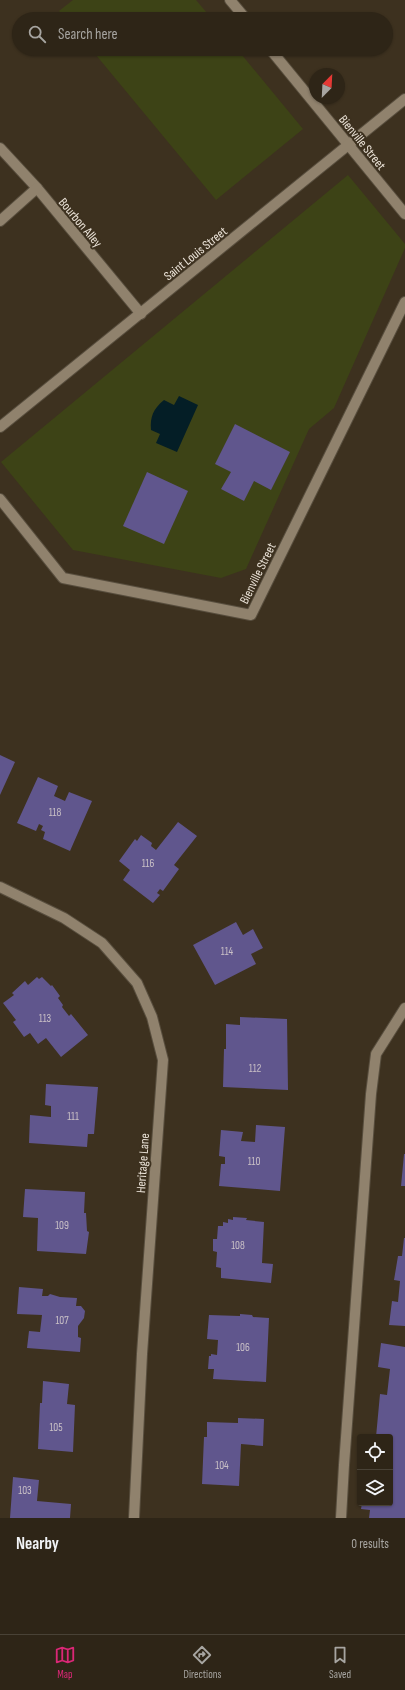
<!DOCTYPE html>
<style>
body{margin:0;font-family:"Sofia Sans Condensed",sans-serif;background:#3a3124;color:#f1f3f6}
.controls{position:absolute;right:12px;bottom:12px;display:grid;overflow:hidden;border-radius:4px;box-shadow:0 1px 3px #0004}
.controls button{width:36px;height:36px;display:grid;place-items:center;padding:0;border:0;border-bottom:1px solid #494236;background:#2e2517;color:#f1f3f6;font:20px sans-serif}
.compass{position:absolute;left:309px;top:68px;width:36px;height:36px;border-radius:50%;background:#2e2517;box-shadow:0 1px 3px #0004;rotate:24deg}
.list{margin:0;padding:0;list-style:none}
h2{display:flex;justify-content:space-between;align-items:center;height:52px;margin:0;padding:0 16px;font-size:17px}
h2 small{font-size:13px;font-weight:400;color:#a7a5a1}
.icon{flex:none;width:22px;height:22px;fill:none;stroke:currentColor;stroke-width:2;stroke-linecap:round;stroke-linejoin:round}
.map{position:relative;flex:none;width:405px;height:1518px;overflow:hidden}
.search{position:absolute;background:#2e2517;box-shadow:0 1px 3px #0004;left:12px;right:12px;top:12px;height:44px;display:flex;align-items:center;gap:10px;box-sizing:border-box;padding:0 14px;border-radius:22px;color:#a7a5a1;font-size:15px}
.sheet{height:116px;background:#2e2517}
nav{display:flex;justify-content:space-around;align-items:center;box-sizing:border-box;height:56px;border-top:1px solid #494236;background:#2e2517;font-size:11px;color:#a7a5a1}
nav a{display:grid;justify-items:center;gap:2px}
nav .on{color:#db2777}
.map>svg:first-child{display:block}
.green{fill:#3d4316}
.water{fill:#041e26}
.building{fill:#60568d}
.lines{fill:none;stroke-linecap:round;stroke-linejoin:round}
.lane-casing{stroke:#584e3e;stroke-width:12}
.street-casing{stroke:#584e3e;stroke-width:12}
.lane{stroke:#90826d;stroke-width:10}
.street{stroke:#90826d;stroke-width:10}
.labels{text-anchor:middle;stroke-width:4;stroke-linejoin:round;paint-order:stroke}
.number-label{font-size:11px;fill:#c9c0c6}
.street-label{font-size:13px;fill:#ece4d9;stroke:#3d311f}
</style>
<div class="map">
<svg width="405" height="1518" viewBox="0 0 405 1518">
<rect width="100%" height="100%" fill="#3d311f"/>
<!-- green -->
<g class="green">
<polygon points="73,0 196,0 212,19 66,19 59,11"/>
<polygon points="91,49 237,49 303,129 216,200"/>
<polygon points="348,175 405,244 405,248 334,408 309,429 246,569 221,578 73,550 1,462"/>
</g>
<!-- water -->
<path class="water" d="M 179,396 L 198,405 L 177,452 L 156,443 L 160,434 L 151,430 C 150,417 153,409 164,400 L 174,405 Z"/>
<!-- building -->
<g class="building">
<polygon points="235,424 290,452 271,490 254,481 244,501 221,489 231,472 215,464"/>
<polygon points="147,472 188,491 164,544 123,526"/>
<polygon points="0,755 15,762 0,795"/>
<polygon points="38,777 58,786 54,796 65,801 69,792 92,801 70,851 43,839 45,832 41,830 43,826 39,824 36,831 17,823"/>
<polygon points="178,822 197,836 174,865 179,869 163,891 160,889 157,893 160,895 153,903 123,880 130,870 119,861 135,839 137,841 141,835 152,843 151,846 156,850"/>
<polygon points="236,922 243,935 253,929 263,948 251,954 256,964 215,985 193,945"/>
<polygon points="37,977 39,979 42,977 51,986 52,985 60,996 58,998 63,1005 62,1007 69,1016 71,1014 88,1035 61,1057 46,1038 38,1044 30,1033 24,1037 13,1022 16,1020 3,1003 14,995 12,993 25,981 28,985"/>
<polygon points="240,1017 287,1019 288,1090 223,1087 224,1049 226,1049 226,1024 240,1025"/>
<polygon points="46,1084 98,1087 94,1134 88,1134 87,1147 29,1143 30,1115 51,1117 51,1106 45,1105"/>
<polygon points="256,1125 285,1127 280,1191 219,1186 221,1164 225,1164 225,1157 219,1156 221,1130 243,1132 241,1141 255,1142"/>
<polygon points="404,1154 405,1154 405,1186 401,1186"/>
<polygon points="25,1189 85,1192 84,1213 86,1213 87,1231 89,1232 86,1254 37,1251 38,1218 23,1217"/>
<polygon points="233,1217 247,1218 246,1220 264,1222 262,1263 273,1264 271,1283 221,1278 221,1268 216,1267 217,1252 213,1251 213,1239 217,1239 218,1226 223,1226 223,1222 228,1223 228,1219 233,1220"/>
<polygon points="404,1238 405,1238 405,1326 389,1325 392,1301 398,1302 400,1281 394,1280 398,1256 402,1256"/>
<polygon points="19,1287 43,1289 42,1296 48,1296 50,1294 60,1297 77,1298 76,1306 81,1306 85,1311 84,1318 78,1326 78,1337 81,1338 80,1352 27,1348 29,1331 40,1332 42,1315 17,1314"/>
<polygon points="240,1314 252,1315 253,1317 269,1318 266,1382 213,1379 214,1369 208,1369 209,1356 211,1356 211,1354 217,1355 218,1340 207,1339 209,1315 240,1316"/>
<polygon points="381,1343 405,1347 405,1518 369,1518 370,1510 361,1509 362,1503 390,1503 390,1437 376,1437 380,1394 387,1395 390,1369 378,1367"/>
<polygon points="43,1381 69,1384 67,1404 75,1405 73,1452 38,1449 40,1403 42,1403"/>
<polygon points="238,1418 264,1419 263,1446 241,1444 239,1486 202,1484 204,1437 207,1437 207,1422 238,1423"/>
<polygon points="13,1477 39,1480 37,1501 71,1504 70,1518 10,1518"/>
</g>
<g class="lines">
<defs>
<g id="lane">
<polyline points="0,148 37,188 141,314"/>
<polyline points="0,221 37,188"/>
</g>
<g id="street">
<polyline points="230,0 246,19"/>
<polyline points="270,49 405,214"/>
<polyline points="0,427 405,99"/>
<polyline points="0,499 63,578 251,615 405,302"/>
<polyline points="0,887 64,918 102,943 137,983 152,1017 163,1060 142,1354 134,1518"/>
<polyline points="341,1518 344,1465 371,1094 376,1054 405,1008"/>
</g>
</defs>
<!-- lane casing -->
<use href="#lane" class="lane-casing"/>
<!-- street casing -->
<use href="#street" class="street-casing"/>
<!-- lane -->
<use href="#lane" class="lane"/>
<!-- street -->
<use href="#street" class="street"/>
</g>
<g class="labels">
<!-- number labels -->
<g class="number-label">
<text x="55" y="816">118</text>
<text x="148" y="867">116</text>
<text x="227" y="955">114</text>
<text x="45" y="1022">113</text>
<text x="255" y="1072">112</text>
<text x="73" y="1120">111</text>
<text x="254" y="1165">110</text>
<text x="62" y="1229">109</text>
<text x="238" y="1249">108</text>
<text x="62" y="1324">107</text>
<text x="243" y="1351">106</text>
<text x="56" y="1431">105</text>
<text x="222" y="1469">104</text>
<text x="25" y="1494">103</text>
</g>
<!-- street labels -->
<g class="street-label">
<text transform="translate(363 142) rotate(51)" y="5">Bienville Street</text>
<text transform="translate(81 222) rotate(50)" y="5">Bourbon Alley</text>
<text transform="translate(195 253) rotate(-39)" y="5">Saint Louis Street</text>
<text transform="translate(257 573) rotate(-64)" y="5">Bienville Street</text>
<text transform="translate(142 1163) rotate(-86)" y="5">Heritage Lane</text>
</g>
</g>
</svg>
<div class="controls">
<button><svg class="icon" aria-label="locate" viewBox="0 0 24 24"><circle cx="12" cy="12" r="6"/><path d="M12 2v4M12 18v4M2 12h4M18 12h4"/></svg></button>
<button><svg class="icon" aria-label="layers" viewBox="0 0 24 24"><path d="M12 4l9 5-9 5-9-5zM3 14l9 5 9-5"/></svg></button>
</div>
<svg class="compass" viewBox="-18 -18 36 36"><path d="M0-13l5 13h-10z" fill="#e53935"/><path d="M0 13l5-13h-10z" fill="#a7a5a1"/></svg>
<div class="search"><svg class="icon" aria-label="search" viewBox="0 0 24 24"><circle cx="10" cy="10" r="6"/><path d="M15 15l6 6"/></svg>Search here</div>
</div>
<section class="sheet">
<h2>Nearby<small>0 results</small></h2>
<ul class="list">
</ul>
</section>
<nav>
<a class="on"><svg class="icon" aria-label="map" viewBox="0 0 24 24"><path d="M3 6l6-2 6 2 6-2v14l-6 2-6-2-6 2zM9 4v14M15 6v14"/></svg>Map</a>
<a><svg class="icon" aria-label="directions" viewBox="0 0 24 24"><path d="M12 3l9 9-9 9-9-9zM9 14v-3h6M13 9l2 2-2 2"/></svg>Directions</a>
<a><svg class="icon" aria-label="saved" viewBox="0 0 24 24"><path d="M7 4h10v16l-5-4-5 4z"/></svg>Saved</a>
</nav>
